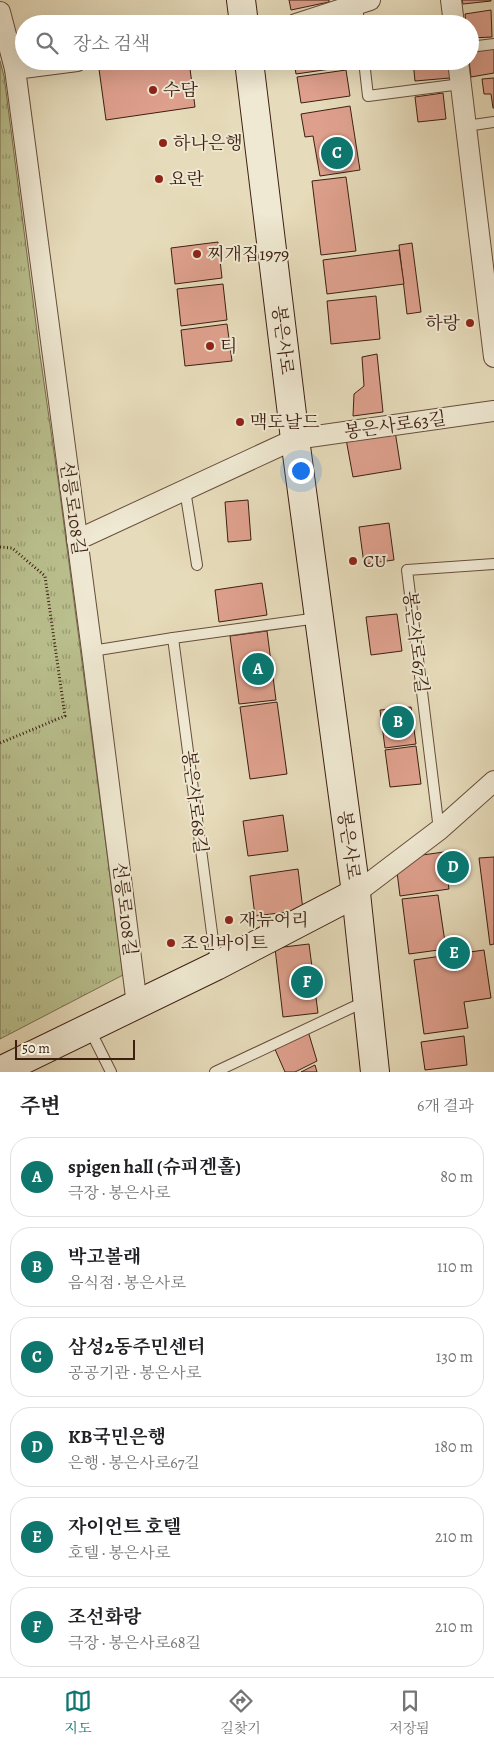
<!DOCTYPE html>
<html lang="ko">
<meta charset="utf-8">
<style>
body{margin:0;font-family:Alegreya,"Noto Serif KR",serif;background:#f6f6f6;color:#202124}
.scale{position:absolute;left:15px;bottom:12px;width:120px;box-sizing:border-box;padding-left:5px;border:2px solid #3d1f12;border-top:0;font-size:14px;line-height:18px;white-space:nowrap;color:#3d1f12;-webkit-text-stroke:4px #efe8d2;paint-order:stroke}
.you{position:absolute;left:300px;top:470px;width:18px;height:18px;margin:-12px;border:4px solid #fff;border-radius:50%;background:#1a73e8;box-shadow:0 0 0 8px #1a73e833}
.badge{display:grid;place-items:center;width:32px;height:32px;border-radius:50%;background:#0f766e;color:#fff;font-size:16px;font-weight:700}
.pin{position:absolute;translate:-50% -50%;border:2px solid #fff;box-shadow:0 1px 5px #0006}
.list{margin:0;padding:0;list-style:none}
h2{display:flex;justify-content:space-between;align-items:center;height:65px;margin:0;padding:0 20px;font-size:21px}
h2 small{font-size:16px;font-weight:400;color:#757577}
.list li{display:grid;grid-template-columns:32px 1fr auto;gap:15px;align-items:center;box-sizing:border-box;height:80px;margin:0 10px 10px;padding:0 10px;border:1px solid #e0e0e0;border-radius:20px}
.list b{display:block;font-size:19px;white-space:nowrap}
.list p{margin:0;font-size:16px;white-space:nowrap;color:#757577}
.list em{font-size:16px;font-style:normal;color:#757577}
.icon{flex:none;width:28px;height:28px;fill:none;stroke:currentColor;stroke-width:2;stroke-linecap:round;stroke-linejoin:round}
.map{position:relative;flex:none;width:494px;height:1072px;overflow:hidden}
.search{position:absolute;background:#fff;box-shadow:0 5px 20px #0002;left:15px;right:15px;top:15px;height:55px;display:flex;align-items:center;gap:12px;box-sizing:border-box;padding:0 18px;border-radius:28px;color:#757577;font-size:19px}
.sheet{height:605px;background:#fff}
nav{display:flex;justify-content:space-around;align-items:center;box-sizing:border-box;height:70px;border-top:1px solid #e0e0e0;background:#fff;font-size:14px;color:#757577}
nav a{display:grid;justify-items:center;gap:2px}
nav .on{color:#0f766e}
.map>svg:first-child{display:block}
.park{fill:url(#park-tufts);stroke:#7b6f50}
.building{fill:#dea08d;stroke:#3d1f12}
.lines{fill:none;stroke-linecap:round;stroke-linejoin:round}
.lane-casing{stroke:#674e3c;stroke-width:12}
.street-casing{stroke:#674e3c;stroke-width:22}
.secondary-casing{stroke:#3d1f12;stroke-width:30}
.path{stroke:#3d1f12;stroke-width:3;stroke-dasharray:1 2.5;stroke-linecap:butt}
.lane{stroke:#efe8d2;stroke-width:10}
.street{stroke:#efe8d2;stroke-width:20}
.secondary{stroke:#efe8d2;stroke-width:28}
.poi-dot{fill:#8f2418;stroke:#efe8d2;stroke-width:2}
.labels{text-anchor:middle;stroke-width:4;stroke-linejoin:round;paint-order:stroke}
.poi-label{font-size:18px;fill:#3d1f12;stroke:#efe8d2;text-anchor:start}
.street-label{font-size:18px;fill:#3d1f12;stroke:#efe8d2}
</style>
<div class="map">
<svg width="494" height="1072" viewBox="0 0 494 1072">
<defs>
<pattern id="park-tufts" width="24" height="20" patternUnits="userSpaceOnUse" patternTransform="scale(1.25)"><rect width="24" height="20" fill="#b9bf8d"/><path d="M3 7l-1-3M5 7V3M7 7l1-3M15 17l-1-3M17 17v-4M19 17l1-3" fill="none" stroke="#989b72"/></pattern>
</defs>
<rect width="100%" height="100%" fill="#e6dbba"/>
<filter id="stains"><feTurbulence type="fractalNoise" baseFrequency=".004" numOctaves="4"/><feColorMatrix values="0 0 0 0 .2 0 0 0 0 .09 0 0 0 0 .02 0 0 0 .5 -.17"/></filter>
<radialGradient id="worn" r=".72"><stop offset=".6" stop-color="#630" stop-opacity="0"/><stop offset="1" stop-color="#630" stop-opacity=".3"/></radialGradient>
<!-- park -->
<polygon class="park" points="0,61 4,76 40,355 59,487 123,975 0,1039"/>
<!-- building -->
<g class="building">
<polygon points="289,0 329,0 329,2 291,10"/>
<polygon points="462,0 491,0 491,1 463,4"/>
<polygon points="491,10 492,37 471,38 470,24 466,24 465,14"/>
<polygon points="494,49 494,73 471,77 469,61 470,61 471,53 472,51"/>
<polygon points="155,61 189,61 195,107 106,120 99,69"/>
<polygon points="294,61 351,61 351,66 296,74"/>
<polygon points="413,61 449,61 450,78 415,81"/>
<polygon points="346,70 350,96 301,103 297,77"/>
<polygon points="494,78 494,108 493,108 491,94 484,94 482,79"/>
<polygon points="443,93 446,119 418,122 415,97"/>
<polygon points="350,106 360,170 320,176 313,136 305,137 301,114"/>
<polygon points="346,177 356,251 321,255 312,181"/>
<polygon points="218,242 222,278 175,284 171,248"/>
<polygon points="412,243 421,312 407,314 399,245"/>
<polygon points="399,250 404,284 327,294 323,260"/>
<polygon points="223,284 227,320 181,326 177,289"/>
<polygon points="376,296 380,339 331,344 327,301"/>
<polygon points="227,324 232,361 185,366 181,330"/>
<polygon points="377,354 383,412 353,416 354,394 364,386 362,357"/>
<polygon points="395,431 401,469 353,477 346,439"/>
<polygon points="248,500 251,540 228,542 225,502"/>
<polygon points="389,523 394,560 364,564 359,527"/>
<polygon points="262,583 267,615 219,622 215,590"/>
<polygon points="397,614 402,651 371,655 366,617"/>
<polygon points="267,631 276,700 239,704 230,636"/>
<polygon points="277,702 287,774 250,779 240,707"/>
<polygon points="411,707 416,744 385,748 380,710"/>
<polygon points="416,746 421,784 390,787 385,750"/>
<polygon points="283,815 288,851 248,856 243,821"/>
<polygon points="444,852 449,889 400,896 397,872 415,856"/>
<polygon points="494,857 494,944 490,945 479,858"/>
<polygon points="298,869 303,910 255,916 250,876"/>
<polygon points="438,895 446,949 409,954 402,899"/>
<polygon points="309,944 318,1013 283,1017 275,948"/>
<polygon points="484,950 491,998 464,1002 468,1028 424,1034 414,960"/>
<polygon points="308,1031 317,1061 295,1072 285,1072 274,1047"/>
<polygon points="464,1036 467,1065 425,1070 421,1042"/>
<polygon points="315,1065 317,1072 301,1072"/>
</g>
<g class="lines">
<defs>
<g id="lane">
<polyline points="357,4 359,24"/>
<polyline points="470,47 494,44"/>
<polyline points="364,61 368,96 461,84"/>
<polyline points="466,126 494,122"/>
<polyline points="185,490 197,565"/>
<polyline points="173,638 216,963"/>
<polyline points="92,651 173,638 318,618"/>
<polyline points="439,830 407,570 494,564"/>
<polyline points="89,1028 111,1072"/>
<polyline points="215,1072 366,1001"/>
</g>
<g id="street">
<polyline points="451,0 454,24"/>
<polyline points="0,12 15,69 92,651 137,1005"/>
<polyline points="296,24 370,0"/>
<polyline points="458,61 494,357"/>
<polyline points="15,69 77,61"/>
<polyline points="77,540 295,439 494,411"/>
<polyline points="356,893 439,830 494,781"/>
</g>
<g id="secondary">
<polyline points="241,0 244,24"/>
<polyline points="249,61 295,439 356,893 375,1072"/>
<polyline points="0,1071 216,966 356,893"/>
</g>
</defs>
<!-- lane casing -->
<use href="#lane" class="lane-casing"/>
<!-- street casing -->
<use href="#street" class="street-casing"/>
<!-- secondary casing -->
<use href="#secondary" class="secondary-casing"/>
<!-- path -->
<polyline class="path" points="0,547 12,548 45,576 65,716 0,743"/>
<!-- lane -->
<use href="#lane" class="lane"/>
<!-- street -->
<use href="#street" class="street"/>
<!-- secondary -->
<use href="#secondary" class="secondary"/>
</g>
<!-- markers -->
<g class="poi-dot">
<circle cx="153" cy="90" r="5"/>
<circle cx="163" cy="143" r="5"/>
<circle cx="159" cy="179" r="5"/>
<circle cx="197" cy="254" r="5"/>
<circle cx="470" cy="323" r="5"/>
<circle cx="210" cy="346" r="5"/>
<circle cx="240" cy="422" r="5"/>
<circle cx="353" cy="561" r="5"/>
<circle cx="229" cy="920" r="5"/>
<circle cx="171" cy="943" r="5"/>
</g>
<g class="labels">
<!-- poi labels -->
<g class="poi-label">
<text x="163" y="96">수담</text>
<text x="173" y="149">하나은행</text>
<text x="169" y="185">요란</text>
<text x="207" y="260">찌개집1979</text>
<text x="460" y="329" text-anchor="end">하랑</text>
<text x="220" y="352">티</text>
<text x="250" y="428">맥도날드</text>
<text x="363" y="567">CU</text>
<text x="239" y="926">재뉴어리</text>
<text x="181" y="949">조인바이트</text>
</g>
<!-- street labels -->
<g class="street-label">
<text transform="translate(283 340) rotate(83)" y="6">봉은사로</text>
<text transform="translate(395 425) rotate(-8)" y="6">봉은사로63길</text>
<text transform="translate(73 508) rotate(82)" y="6">선릉로108길</text>
<text transform="translate(416 642) rotate(83)" y="6">봉은사로67길</text>
<text transform="translate(195 802) rotate(83)" y="6">봉은사로68길</text>
<text transform="translate(349 845) rotate(82)" y="6">봉은사로</text>
<text transform="translate(125 909) rotate(83)" y="6">선릉로108길</text>
</g>
</g>
<rect width="100%" height="100%" filter="url(#stains)"/>
<rect width="100%" height="100%" fill="url(#worn)"/>
</svg>
<div class="scale">50 m</div>
<div class="you"></div>
<div class="pin badge" style="left:258px;top:669px">A</div>
<div class="pin badge" style="left:398px;top:722px">B</div>
<div class="pin badge" style="left:337px;top:153px">C</div>
<div class="pin badge" style="left:453px;top:867px">D</div>
<div class="pin badge" style="left:454px;top:953px">E</div>
<div class="pin badge" style="left:307px;top:982px">F</div>
<div class="search"><svg class="icon" aria-label="search" viewBox="0 0 24 24"><circle cx="10" cy="10" r="6"/><path d="M15 15l6 6"/></svg>장소 검색</div>
</div>
<section class="sheet">
<h2>주변<small>6개 결과</small></h2>
<ul class="list">
<li><span class="badge">A</span><div><b>spigen hall (슈피겐홀)</b><p>극장 · 봉은사로</p></div><em>80 m</em></li>
<li><span class="badge">B</span><div><b>박고볼래</b><p>음식점 · 봉은사로</p></div><em>110 m</em></li>
<li><span class="badge">C</span><div><b>삼성2동주민센터</b><p>공공기관 · 봉은사로</p></div><em>130 m</em></li>
<li><span class="badge">D</span><div><b>KB국민은행</b><p>은행 · 봉은사로67길</p></div><em>180 m</em></li>
<li><span class="badge">E</span><div><b>자이언트 호텔</b><p>호텔 · 봉은사로</p></div><em>210 m</em></li>
<li><span class="badge">F</span><div><b>조선화랑</b><p>극장 · 봉은사로68길</p></div><em>210 m</em></li>
</ul>
</section>
<nav>
<a class="on"><svg class="icon" aria-label="map" viewBox="0 0 24 24"><path d="M3 6l6-2 6 2 6-2v14l-6 2-6-2-6 2zM9 4v14M15 6v14"/></svg>지도</a>
<a><svg class="icon" aria-label="directions" viewBox="0 0 24 24"><path d="M12 3l9 9-9 9-9-9zM9 14v-3h6M13 9l2 2-2 2"/></svg>길찾기</a>
<a><svg class="icon" aria-label="saved" viewBox="0 0 24 24"><path d="M7 4h10v16l-5-4-5 4z"/></svg>저장됨</a>
</nav>
